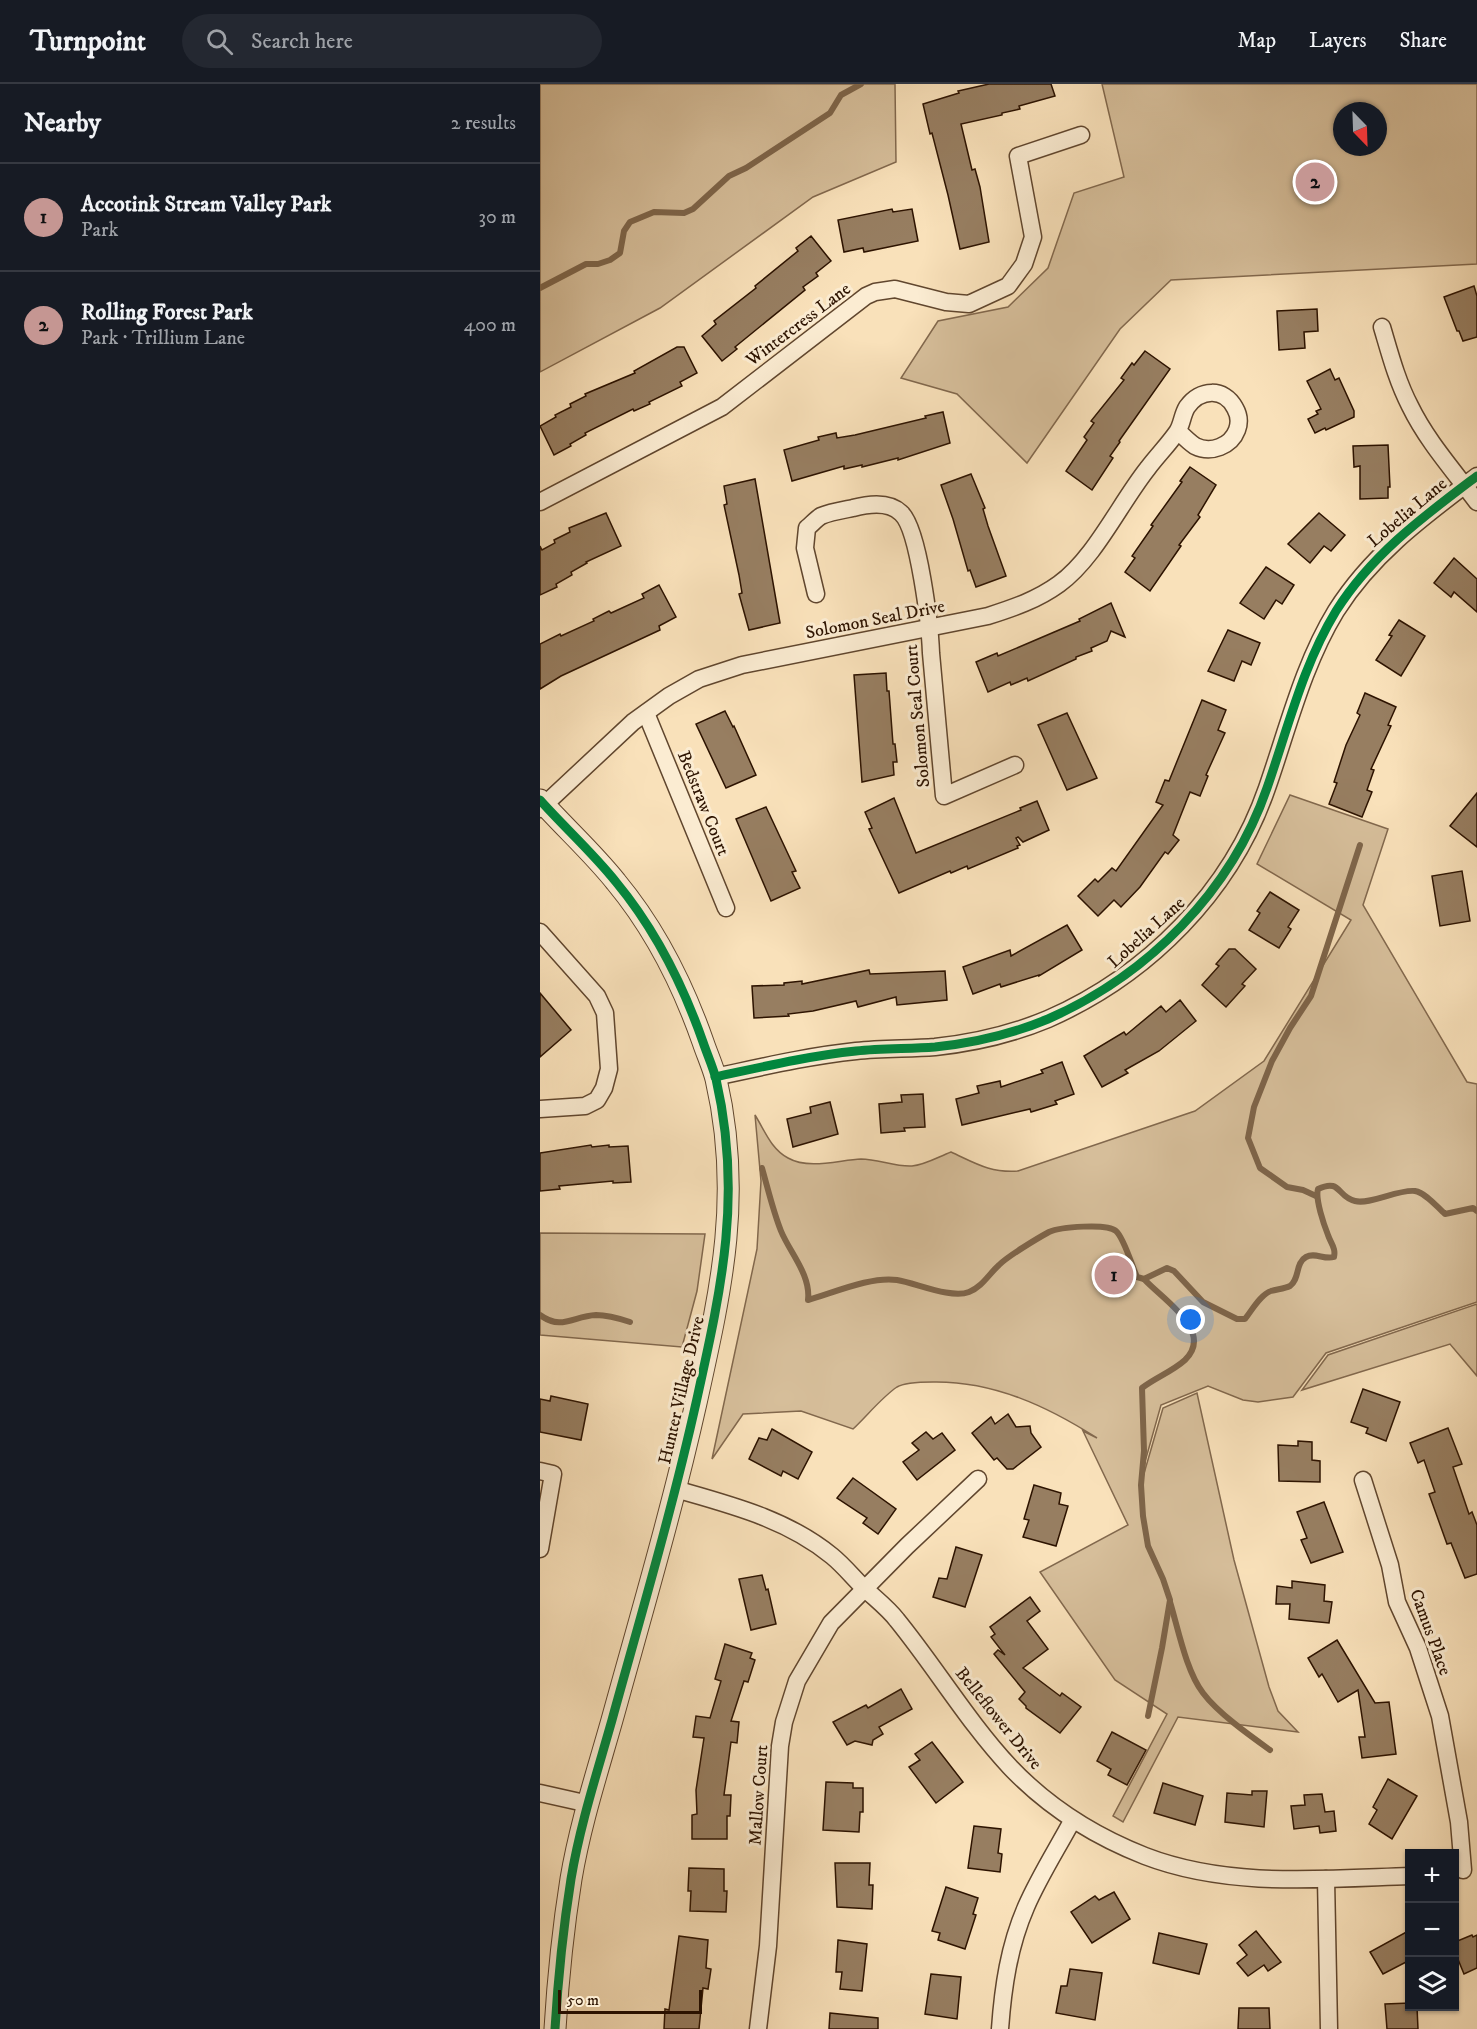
<!DOCTYPE html>
<meta charset="utf-8">
<style>
body{margin:0;font-family:"IM FELL DW Pica",serif;background:#242831;color:#f1f3f6}
.controls{position:absolute;right:18px;bottom:18px;display:grid;overflow:hidden;border-radius:0px;box-shadow:0 2px 4px #0004}
.controls button{width:54px;height:54px;display:grid;place-items:center;padding:0;border:0;border-bottom:2px solid #363941;background:#171b24;color:#f1f3f6;font:30px sans-serif}
.compass{position:absolute;left:793px;top:18px;width:54px;height:54px;border-radius:50%;background:#171b24;box-shadow:0 2px 4px #0004;rotate:157deg}
.scale{position:absolute;left:18px;bottom:15px;width:144px;box-sizing:border-box;padding-left:6px;border:3px solid #2d1300;border-top:0;font-size:16px;line-height:21px;white-space:nowrap;color:#2d1300;-webkit-text-stroke:4px #fbecd2;paint-order:stroke}
.you{position:absolute;left:651px;top:1236px;width:21px;height:21px;margin:-15px;border:4px solid #fff;border-radius:50%;background:#1a73e8;box-shadow:0 0 0 9px #1a73e833}
.badge{display:grid;place-items:center;width:39px;height:39px;border-radius:50%;background:#c59692;color:#111;font-size:20px;font-weight:700}
.pin{position:absolute;translate:-50% -50%;border:3px solid #fff;box-shadow:0 2px 6px #0006}
.list{margin:0;padding:0;list-style:none}
h2{display:flex;justify-content:space-between;align-items:center;height:78px;margin:0;padding:0 24px;font-size:26px}
h2 small{font-size:20px;font-weight:400;color:#9ea1a6}
.list li{display:grid;grid-template-columns:39px 1fr auto;gap:18px;align-items:center;box-sizing:border-box;height:108px;padding:0 24px;border-top:2px solid #363941}
.list b{display:block;font-size:22px;white-space:nowrap}
.list p{margin:0;font-size:20px;white-space:nowrap;color:#9ea1a6}
.list em{font-size:20px;font-style:normal;color:#9ea1a6}
.icon{flex:none;width:33px;height:33px;fill:none;stroke:currentColor;stroke-width:2;stroke-linecap:round;stroke-linejoin:round}
.map{position:relative;flex:none;width:937px;height:1945px;overflow:hidden}
header{display:flex;align-items:center;gap:36px;box-sizing:border-box;height:84px;padding:0 30px;background:#171b24;border-bottom:2px solid #363941}
header strong{font-size:28px}
nav{display:flex;gap:33px;margin-inline-start:auto;font-size:21px}
.search{width:420px;height:54px;background:#242831;display:flex;align-items:center;gap:15px;box-sizing:border-box;padding:0 21px;border-radius:33px;color:#9ea1a6;font-size:22px}
main{display:flex}
aside{flex:1;background:#171b24}
.map>svg:first-child{display:block}
.green{fill:#d6be9a;stroke:#82684d;stroke-width:1.5;fill-rule:evenodd}
.lines{fill:none;stroke-linecap:round;stroke-linejoin:round}
.stream{stroke:#7e654a;stroke-width:6}
.building{fill:#977e61;stroke:#2d1300;stroke-width:1.5}
.minor-casing{stroke:#60462e;stroke-width:19}
.tertiary-casing{stroke:#60462e;stroke-width:23}
.minor{stroke:#fbecd2;stroke-width:16}
.tertiary{stroke:#fbecd2;stroke-width:21}
.cycleway-casing{stroke:#fbecd2;stroke-width:13}
.cycleway{stroke:#00873e;stroke-width:9}
.labels{text-anchor:middle;stroke-width:6;stroke-linejoin:round;paint-order:stroke}
.street-label{font-size:18px;fill:#2d1300;stroke:#fbecd2}
</style>
<header>
<strong>Turnpoint</strong>
<div class="search"><svg class="icon" aria-label="search" viewBox="0 0 24 24"><circle cx="10" cy="10" r="6"/><path d="M15 15l6 6"/></svg>Search here</div>
<nav><a>Map</a><a>Layers</a><a>Share</a></nav>
</header>
<main>
<aside>
<h2>Nearby<small>2 results</small></h2>
<ul class="list">
<li><span class="badge">1</span><div><b>Accotink Stream Valley Park</b><p>Park</p></div><em>30 m</em></li>
<li><span class="badge">2</span><div><b>Rolling Forest Park</b><p>Park · Trillium Lane</p></div><em>400 m</em></li>
</ul>
</aside>
<div class="map">
<svg width="937" height="1945" viewBox="0 0 937 1945">
<rect width="100%" height="100%" fill="#f9e1ba"/>
<filter id="stains"><feTurbulence type="fractalNoise" baseFrequency=".00333" numOctaves="4"/><feColorMatrix values="0 0 0 0 .2 0 0 0 0 .09 0 0 0 0 .02 0 0 0 .5 -.17"/></filter>
<radialGradient id="worn" r=".72"><stop offset=".6" stop-color="#630" stop-opacity="0"/><stop offset="1" stop-color="#630" stop-opacity=".3"/></radialGradient>
<!-- green -->
<g class="green">
<polygon points="0,0 355,0 356,78 273,113 120,224 0,288"/>
<path d="M 562,0 L 937,0 L 937,180 L 631,196 L 580,245 L 487,379 L 417,310 L 361,294 L 398,237 L 468,223 L 508,184 L 534,109 L 584,93 ZM 802,27 L 838,27 L 838,63 L 802,63 Z"/>
<path d="M 750,711 L 848,745 L 823,821 L 927,998 L 937,1000 L 937,1218 L 786,1269 L 753,1313 L 718,1318 L 703,1316 L 668,1302 L 621,1321 L 601,1392 L 603,1393 L 623,1324 L 657,1309 L 694,1476 L 729,1603 L 738,1627 L 758,1648 L 638,1633 L 583,1738 L 573,1732 L 627,1630 L 575,1596 L 500,1488 L 588,1441 L 543,1347 L 557,1354 C 507,1322 453,1297 393,1298 C 383,1298 365,1298 357,1303 C 342,1313 326,1333 313,1345 L 261,1327 L 203,1330 L 172,1375 L 217,1165 L 221,1097 L 215,1031 C 225,1047 231,1065 248,1074 C 269,1086 299,1076 321,1075 C 338,1075 355,1083 372,1082 C 385,1081 398,1073 411,1068 C 435,1079 450,1089 478,1087 L 655,1027 L 724,977 L 811,836 L 717,780 Z"/>
<polygon points="0,1149 165,1150 157,1207 142,1263 0,1251"/>
<polygon points="937,1220 937,1292 910,1260 762,1306 788,1271"/>
</g>
<g class="lines">
<!-- stream -->
<g class="stream">
<polyline points="0,204 46,180 58,180 70,176 80,169 84,147 90,138 114,128 144,129 153,125 189,92 206,84 290,29 301,11 321,0"/>
<path d="M 222,1084 C 228,1105 233,1127 241,1147 C 250,1169 271,1191 268,1216 C 293,1209 331,1192 357,1196 C 376,1199 411,1215 429,1208 C 442,1203 449,1190 459,1181 C 468,1172 498,1154 509,1148 C 520,1143 567,1139 576,1147 C 584,1154 592,1182 597,1193 L 604,1195 L 627,1184 L 634,1187 L 663,1218 L 697,1235 L 705,1235 C 712,1226 721,1210 731,1207 C 737,1205 744,1205 750,1202 C 760,1195 755,1179 766,1173 C 775,1168 784,1176 794,1173 C 796,1164 791,1160 788,1151 C 784,1141 775,1115 778,1105 C 801,1094 797,1113 815,1117 C 830,1121 858,1105 875,1107 C 886,1109 897,1123 905,1130 L 933,1124 L 937,1127"/>
<polyline points="776,1112 763,1106 747,1103 720,1084 708,1054 714,1023 732,977 750,944 771,912 820,761"/>
<path d="M 604,1195 C 622,1215 675,1247 645,1276 C 633,1287 615,1294 602,1304 L 604,1367 L 601,1401 L 603,1432 L 608,1462 L 623,1495 L 630,1516 L 622,1564 L 608,1632"/>
<path d="M 0,1231 C 22,1247 33,1232 56,1231 C 67,1231 78,1234 90,1238"/>
<path d="M 630,1518 C 638,1544 646,1587 663,1609 C 678,1629 709,1651 730,1666"/>
</g>
</g>
<!-- building -->
<g class="building">
<polygon points="449,0 511,0 515,12 479,22 480,25 462,29 462,31 421,40 432,86 435,85 440,103 449,158 420,165 408,111 392,49 390,50 383,20 419,9 418,7"/>
<polygon points="352,125 353,128 372,125 378,157 324,168 323,164 304,168 298,136"/>
<polygon points="271,152 291,177 276,189 278,192 263,203 265,206 195,263 197,265 182,277 162,252 176,240 174,237 216,204 215,202 258,167 256,164"/>
<polygon points="934,202 937,212 937,253 923,257 919,247 917,247 904,213"/>
<polygon points="777,225 778,247 764,248 765,264 739,266 737,227"/>
<polygon points="137,263 144,263 157,289 140,298 142,302 109,318 110,320 94,327 93,325 45,349 46,351 30,360 31,362 14,371 0,342 16,333 15,331 31,323 30,320 46,312 45,310 95,289 94,287"/>
<polygon points="605,267 630,285 579,357 580,358 570,372 573,374 552,406 526,387 547,356 544,353 554,339 551,337 584,296 581,294 592,279 594,281"/>
<polygon points="790,285 795,296 799,294 814,327 814,333 786,346 785,344 775,349 768,335 778,330 776,327 781,325 767,297"/>
<polygon points="403,328 410,359 358,376 358,374 322,383 322,381 304,385 304,382 252,397 244,366 279,356 278,353 296,349 297,354 315,351 386,334 385,332"/>
<polygon points="848,361 850,403 848,403 848,414 820,415 820,382 814,383 813,362"/>
<polygon points="650,383 676,401 658,431 660,433 639,461 641,462 610,507 585,488 595,474 592,472 613,442 611,441 642,398 640,397"/>
<polygon points="431,390 445,424 443,425 448,442 466,492 436,503 430,486 428,487 413,435 401,401"/>
<polygon points="215,395 240,539 209,546 199,510 202,509 199,491 184,421 187,420 184,402"/>
<polygon points="66,429 81,462 46,478 47,479 31,488 32,491 16,500 17,503 0,511 0,462 2,466 15,459 14,456 30,448 29,444"/>
<polygon points="779,429 805,451 791,467 784,462 770,479 748,460"/>
<polygon points="914,474 937,495 937,528 914,508 911,513 894,499"/>
<polygon points="726,483 754,501 742,520 736,516 724,535 700,519"/>
<polygon points="119,501 136,533 119,542 120,546 21,592 0,605 0,560 20,550 21,552 54,537 53,535 69,527 71,529 104,514 102,510"/>
<polygon points="571,519 585,553 571,547 567,557 551,564 552,567 536,573 536,575 488,597 487,594 471,601 470,598 448,608 436,578 457,569 458,572 540,537 539,535"/>
<polygon points="859,536 885,552 861,592 836,576 852,552 849,551"/>
<polygon points="688,546 720,559 711,581 702,577 694,597 668,587"/>
<polygon points="346,589 347,607 349,607 353,660 355,660 357,678 353,678 354,691 322,698 314,591"/>
<polygon points="825,609 856,623 848,641 851,642 831,685 834,686 827,706 832,708 822,733 789,720 797,699 794,698 806,661 820,631 817,629"/>
<polygon points="662,616 686,626 678,646 685,649 666,691 668,692 660,712 650,708 633,751 639,756 628,770 625,768 600,803 581,823 574,816 558,832 538,812 555,795 558,798 572,784 576,787 623,721 616,718 625,696 629,697"/>
<polygon points="185,627 193,643 194,642 216,691 186,704 156,640"/>
<polygon points="527,629 557,694 527,706 498,641"/>
<polygon points="937,709 937,763 910,742"/>
<polygon points="354,714 376,769 481,726 480,724 497,717 509,746 483,758 478,753 476,754 480,761 477,762 478,764 428,785 427,782 411,789 410,787 359,809 329,745 332,744 325,728"/>
<polygon points="226,723 256,787 252,788 260,804 231,817 196,735"/>
<polygon points="922,787 930,837 900,842 892,792"/>
<polygon points="730,808 759,826 748,843 751,845 739,864 709,846 720,829 717,827"/>
<polygon points="527,841 542,866 499,892 499,891 461,903 460,900 433,910 423,883 470,866 471,872"/>
<polygon points="689,865 695,865 716,885 702,900 705,902 686,923 662,901 679,882 676,880"/>
<polygon points="329,886 330,890 405,887 407,916 357,921 356,913 318,923 316,917 273,927 248,930 249,932 214,934 212,902 244,901 244,899 262,897 262,900"/>
<polygon points="0,909 31,946 0,973"/>
<polygon points="640,916 656,937 619,967 585,986 588,989 562,1003 544,972 584,948 586,951 621,922 626,928"/>
<polygon points="522,978 534,1010 515,1017 517,1020 491,1028 490,1025 422,1041 416,1015 439,1009 437,1002 460,997 461,1003 503,989 501,986"/>
<polygon points="383,1010 385,1043 364,1044 365,1047 341,1049 339,1020 362,1018 361,1011"/>
<polygon points="290,1018 298,1050 253,1063 247,1035 271,1029 270,1023"/>
<polygon points="51,1061 52,1063 69,1061 69,1063 88,1062 91,1098 73,1099 73,1097 19,1102 20,1105 0,1107 0,1069"/>
<polygon points="823,1305 860,1318 846,1357 826,1349 828,1344 811,1338"/>
<polygon points="11,1312 48,1320 41,1356 0,1348 0,1315 10,1317"/>
<polygon points="468,1330 476,1343 490,1342 491,1349 501,1363 473,1385 467,1385 457,1374 454,1376 432,1349 451,1333 455,1340"/>
<polygon points="908,1344 922,1380 913,1383 929,1430 932,1428 937,1441 937,1490 925,1494 911,1459 907,1460 889,1410 895,1408 884,1376 878,1379 870,1359"/>
<polygon points="232,1345 272,1368 258,1395 243,1387 241,1392 209,1375 219,1354 227,1356"/>
<polygon points="386,1348 393,1355 402,1349 415,1366 377,1396 363,1378 379,1366 372,1359"/>
<polygon points="758,1357 772,1358 772,1376 780,1377 780,1398 739,1397 738,1361 758,1362"/>
<polygon points="313,1394 356,1425 338,1450 323,1439 327,1434 297,1414"/>
<polygon points="494,1401 521,1409 519,1420 528,1422 516,1462 483,1453 489,1436 484,1435"/>
<polygon points="784,1418 803,1468 771,1479 761,1456 767,1454 757,1428"/>
<polygon points="416,1463 442,1471 425,1523 393,1513 399,1494 407,1495"/>
<polygon points="222,1491 226,1506 228,1505 236,1540 211,1546 199,1495"/>
<polygon points="752,1497 785,1501 784,1517 792,1518 789,1539 749,1535 750,1520 736,1520 737,1502 752,1504"/>
<polygon points="490,1513 500,1527 487,1537 508,1565 483,1584 520,1612 522,1609 541,1623 520,1649 486,1624 486,1622 479,1615 485,1608 454,1570 458,1566 465,1571 451,1553 455,1550 450,1543"/>
<polygon points="797,1556 835,1619 849,1618 856,1670 822,1674 819,1653 825,1653 818,1606 798,1618 782,1590 779,1593 768,1574"/>
<polygon points="185,1560 212,1569 210,1574 215,1576 208,1598 204,1597 191,1637 199,1638 197,1659 191,1658 184,1711 191,1711 190,1732 187,1732 187,1755 152,1755 152,1731 157,1730 156,1706 164,1654 153,1653 156,1632 170,1634 181,1597 175,1595"/>
<polygon points="361,1605 372,1625 339,1643 343,1650 333,1656 332,1661 315,1657 307,1661 293,1638 326,1621 328,1624"/>
<polygon points="572,1648 606,1666 587,1701 568,1691 571,1685 557,1677"/>
<polygon points="392,1658 423,1698 396,1719 369,1683 380,1676 375,1670"/>
<polygon points="848,1695 877,1712 852,1755 829,1740 837,1726 833,1723"/>
<polygon points="286,1698 313,1699 313,1704 323,1704 323,1728 320,1728 319,1748 283,1746"/>
<polygon points="623,1699 663,1712 655,1741 614,1729"/>
<polygon points="712,1707 727,1707 724,1743 685,1738 687,1709 712,1711"/>
<polygon points="782,1710 785,1728 794,1727 796,1747 780,1749 779,1742 754,1745 751,1722 765,1721 764,1711"/>
<polygon points="434,1742 461,1745 458,1769 462,1770 460,1788 428,1784"/>
<polygon points="295,1779 330,1779 329,1801 333,1801 332,1825 297,1823"/>
<polygon points="149,1784 184,1785 184,1807 187,1807 186,1828 150,1827 151,1807 148,1807"/>
<polygon points="406,1803 438,1814 433,1830 436,1831 425,1865 398,1856 400,1849 392,1847"/>
<polygon points="574,1808 590,1835 552,1859 531,1828 555,1812 559,1816"/>
<polygon points="870,1846 870,1876 843,1890 830,1868"/>
<polygon points="716,1847 741,1878 728,1887 724,1881 708,1892 697,1879 707,1871 699,1861"/>
<polygon points="619,1849 667,1860 659,1890 613,1879"/>
<polygon points="932,1851 933,1853 937,1851 937,1884 924,1890 915,1868 915,1858"/>
<polygon points="139,1852 168,1856 166,1884 171,1885 168,1905 163,1904 159,1945 124,1945 125,1925 129,1926"/>
<polygon points="298,1856 327,1860 322,1907 300,1905 302,1888 296,1888"/>
<polygon points="530,1885 562,1889 555,1936 516,1929 521,1902 527,1902"/>
<polygon points="391,1890 421,1893 417,1935 385,1930"/>
<polygon points="870,1919 870,1923 877,1923 878,1945 847,1945 845,1920"/>
<polygon points="699,1924 729,1924 730,1945 698,1945"/>
<polygon points="290,1929 338,1934 338,1945 289,1945"/>
</g>
<g class="lines">
<defs>
<g id="minor">
<path d="M 842,243 C 850,270 857,297 870,322 C 887,357 914,387 937,418"/>
<polyline points="0,418 182,323 326,212 335,208 355,205 406,218 429,220 468,202 484,180 493,153 478,72 541,51"/>
<path d="M 276,510 L 265,464 L 267,444 C 271,441 276,435 281,432 C 290,428 303,426 313,424 C 328,420 349,417 361,429 C 379,445 390,543 391,569 L 404,712 L 475,681"/>
<polyline points="106,629 186,824"/>
<path d="M 0,725 L 93,638 L 129,612 L 159,595 L 202,581 L 448,532 C 473,524 497,516 519,500 C 555,474 580,419 608,384 C 617,372 628,361 637,348 C 642,341 642,331 647,323 C 660,305 684,303 695,324 C 699,331 700,338 697,346 C 691,362 671,370 655,362 C 649,358 643,352 638,347"/>
<polyline points="0,848 57,912 65,929 69,985 64,1004 57,1016 45,1022 0,1025"/>
<path d="M 175,993 C 222,983 268,972 316,967 C 342,964 369,965 395,963 C 433,959 472,950 508,935 C 608,891 691,808 727,704 C 748,644 763,581 796,527 C 832,470 884,432 937,392"/>
<polyline points="0,1387 13,1390 0,1465"/>
<polyline points="823,1396 850,1481 857,1518 878,1564 900,1632 919,1738 923,1786"/>
<path d="M 135,1405 C 191,1421 247,1435 292,1472 C 303,1481 312,1492 321,1501 C 333,1513 347,1523 357,1536 C 396,1584 428,1638 470,1683 C 508,1723 554,1752 605,1772 C 688,1804 782,1795 870,1792"/>
<polyline points="0,1709 49,1720"/>
<polyline points="786,1795 789,1945"/>
<polyline points="218,1945 228,1862 240,1662 244,1638 257,1597 291,1539 367,1462 438,1395"/>
<path d="M 460,1945 C 463,1903 469,1862 486,1823 C 499,1793 517,1765 532,1737"/>
</g>
<path id="tertiary" d="M 0,716 C 25,744 53,769 76,798 C 115,845 143,901 163,958 C 167,970 173,983 176,995 C 203,1112 181,1206 156,1319 C 132,1426 101,1531 72,1636 C 57,1689 40,1741 31,1795 C 23,1845 18,1895 15,1945"/>
</defs>
<!-- minor casing -->
<use href="#minor" class="minor-casing"/>
<!-- tertiary casing -->
<use href="#tertiary" class="tertiary-casing"/>
<!-- minor -->
<use href="#minor" class="minor"/>
<!-- tertiary -->
<use href="#tertiary" class="tertiary"/>
<defs>
<g id="cycleway">
<path d="M 0,716 C 25,744 53,769 76,798 C 115,845 143,901 163,958 C 167,970 173,983 176,995 C 203,1112 181,1206 156,1319 C 132,1426 101,1531 72,1636 C 57,1689 40,1741 31,1795 C 23,1845 18,1895 15,1945"/>
<path d="M 175,993 C 222,983 268,972 316,967 C 342,964 369,965 395,963 C 433,959 472,950 508,935 C 608,891 691,808 727,704 C 748,644 763,581 796,527 C 832,470 884,432 937,392"/>
</g>
</defs>
<!-- cycleway casing -->
<use href="#cycleway" class="cycleway-casing"/>
<!-- cycleway -->
<use href="#cycleway" class="cycleway"/>
</g>
<g class="labels">
<!-- street labels -->
<g class="street-label">
<text transform="translate(258 240) rotate(-37)" y="6">Wintercress Lane</text>
<text transform="translate(867 428) rotate(-40)" y="6">Lobelia Lane</text>
<text transform="translate(335 535) rotate(-11)" y="6">Solomon Seal Drive</text>
<text transform="translate(377 632) rotate(-95)" y="6">Solomon Seal Court</text>
<text transform="translate(164 719) rotate(68)" y="6">Bedstraw Court</text>
<text transform="translate(606 848) rotate(-42)" y="6">Lobelia Lane</text>
<text transform="translate(141 1306) rotate(-77)" y="6">Hunter Village Drive</text>
<text transform="translate(891 1548) rotate(70)" y="6">Camus Place</text>
<text transform="translate(459 1634) rotate(51)" y="6">Belleflower Drive</text>
<text transform="translate(218 1711) rotate(-86)" y="6">Mallow Court</text>
</g>
</g>
<rect width="100%" height="100%" filter="url(#stains)"/>
<rect width="100%" height="100%" fill="url(#worn)"/>
</svg>
<div class="controls">
<button>+</button>
<button>−</button>
<button><svg class="icon" aria-label="layers" viewBox="0 0 24 24"><path d="M12 4l9 5-9 5-9-5zM3 14l9 5 9-5"/></svg></button>
</div>
<svg class="compass" viewBox="-18 -18 36 36"><path d="M0-13l5 13h-10z" fill="#e53935"/><path d="M0 13l5-13h-10z" fill="#9ea1a6"/></svg>
<div class="scale">50 m</div>
<div class="you"></div>
<div class="pin badge" style="left:574px;top:1191px">1</div>
<div class="pin badge" style="left:775px;top:98px">2</div>
</div>
</main>
